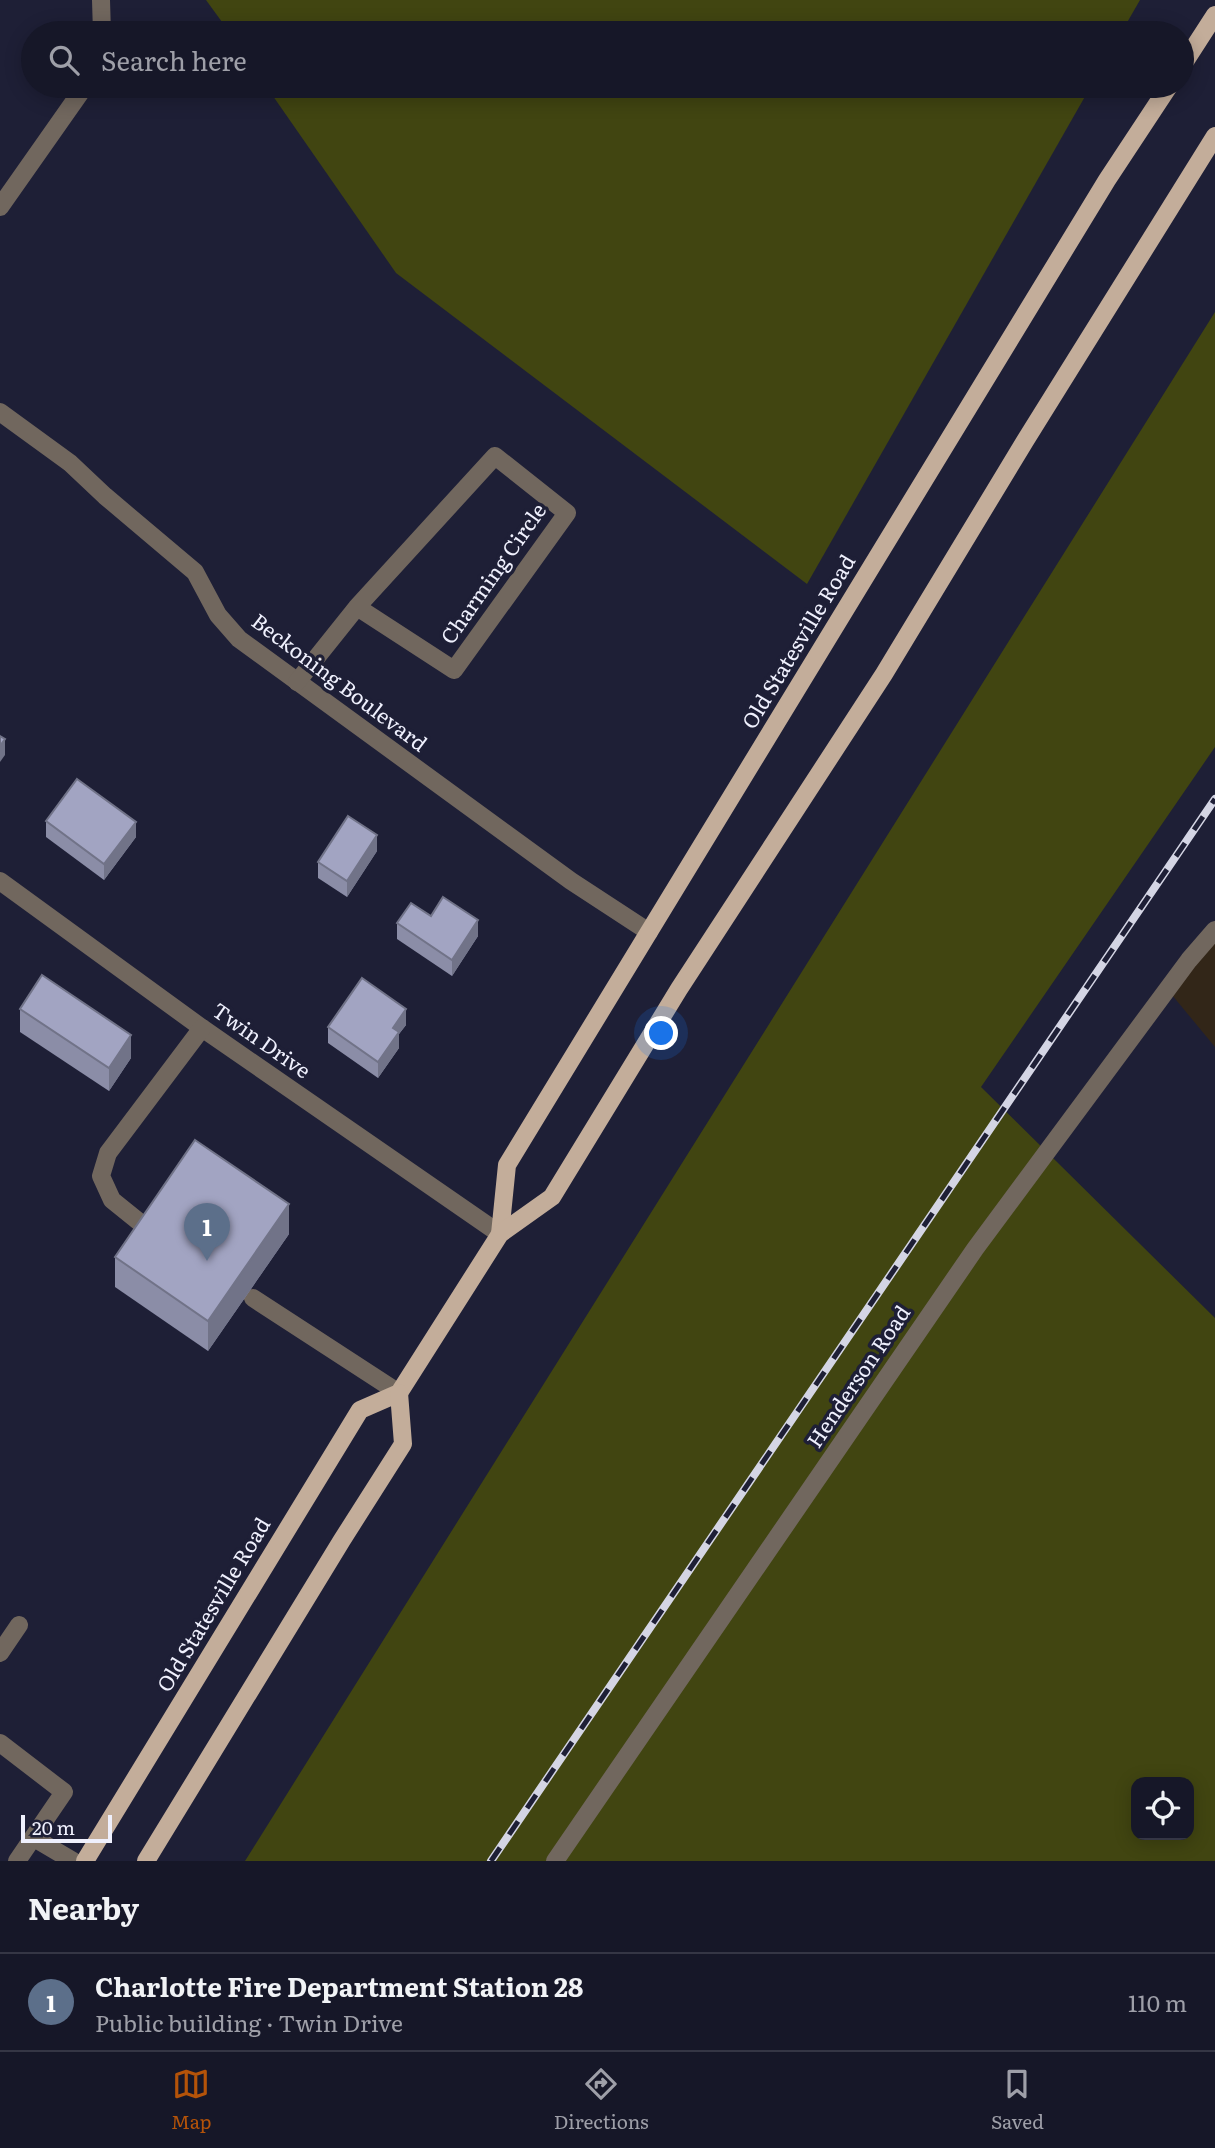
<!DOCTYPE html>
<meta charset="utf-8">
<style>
body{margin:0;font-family:Literata,serif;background:#232434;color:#f1f3f6}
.controls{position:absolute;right:21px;bottom:21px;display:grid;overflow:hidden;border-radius:14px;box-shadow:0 4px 18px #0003}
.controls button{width:63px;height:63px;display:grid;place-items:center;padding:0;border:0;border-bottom:2px solid #353645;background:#161728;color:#f1f3f6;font:35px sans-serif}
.scale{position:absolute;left:21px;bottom:18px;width:91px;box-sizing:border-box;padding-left:7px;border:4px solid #eff0fd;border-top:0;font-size:19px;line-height:24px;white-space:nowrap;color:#eff0fd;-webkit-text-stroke:5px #1e1f36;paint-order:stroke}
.you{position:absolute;left:662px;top:1034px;width:24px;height:24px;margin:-18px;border:5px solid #fff;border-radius:50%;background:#1a73e8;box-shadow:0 0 0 10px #1a73e833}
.badge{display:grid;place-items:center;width:46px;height:46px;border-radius:50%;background:#b45309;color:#fff;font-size:23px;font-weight:700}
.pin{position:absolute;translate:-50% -58px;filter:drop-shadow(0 2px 4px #0008)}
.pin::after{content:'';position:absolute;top:37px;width:24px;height:21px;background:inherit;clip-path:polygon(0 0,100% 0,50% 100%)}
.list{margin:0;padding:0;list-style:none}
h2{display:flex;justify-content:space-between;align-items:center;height:91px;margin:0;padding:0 28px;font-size:30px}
h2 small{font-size:23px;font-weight:400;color:#9e9fa8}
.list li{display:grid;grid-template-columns:46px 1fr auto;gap:21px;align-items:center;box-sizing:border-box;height:98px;padding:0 28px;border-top:2px solid #353645}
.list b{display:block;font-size:26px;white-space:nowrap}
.list p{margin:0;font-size:23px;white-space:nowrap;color:#9e9fa8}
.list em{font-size:23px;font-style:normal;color:#9e9fa8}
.icon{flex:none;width:38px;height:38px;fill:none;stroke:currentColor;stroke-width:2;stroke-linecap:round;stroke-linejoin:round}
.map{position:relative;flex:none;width:1215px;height:1861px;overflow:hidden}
.search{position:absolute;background:#161728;box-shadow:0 4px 18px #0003;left:21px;right:21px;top:21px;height:77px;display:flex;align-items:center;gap:18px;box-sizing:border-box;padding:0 24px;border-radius:38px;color:#9e9fa8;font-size:26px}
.sheet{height:189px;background:#161728}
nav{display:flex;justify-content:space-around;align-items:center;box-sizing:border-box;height:98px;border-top:2px solid #353645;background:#161728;font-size:19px;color:#9e9fa8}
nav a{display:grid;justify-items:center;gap:4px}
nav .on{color:#b45309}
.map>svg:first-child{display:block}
.industrial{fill:#322618}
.green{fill:#414511;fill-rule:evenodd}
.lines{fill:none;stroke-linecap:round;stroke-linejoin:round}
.minor{stroke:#71675e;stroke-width:18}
.major{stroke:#c3ad9a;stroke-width:18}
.rail-casing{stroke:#d4d5e4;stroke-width:8}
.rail{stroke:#1e1f36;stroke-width:5;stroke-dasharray:16;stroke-linecap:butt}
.wall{fill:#8b8da7}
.shaded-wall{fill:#717388}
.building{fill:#a2a4c2;stroke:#717388;stroke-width:2}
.labels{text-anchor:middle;stroke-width:7;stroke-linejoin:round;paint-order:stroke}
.street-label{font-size:21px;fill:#eff0fd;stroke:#1e1f36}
</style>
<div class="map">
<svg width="1215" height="1861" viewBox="0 0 1215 1861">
<rect width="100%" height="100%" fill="#1e1f36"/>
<!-- industrial -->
<polygon class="industrial" points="1215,933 1215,1047 1172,995"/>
<!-- green -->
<g class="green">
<polygon points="206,0 1140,0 1121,33 230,33"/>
<polygon points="266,86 1091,86 807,584 396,273"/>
<path d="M 1215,312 L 1215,747 L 981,1087 L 1215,1318 L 1215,1861 L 245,1861 ZM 1136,1782 L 1189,1782 L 1189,1835 L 1136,1835 Z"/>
</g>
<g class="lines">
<!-- minor -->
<g class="minor">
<polyline points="101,0 102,33"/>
<polyline points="0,207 85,86"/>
<polyline points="0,412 70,463 105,496 195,572 218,615 239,639 571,881 649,932"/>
<polyline points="297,682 357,607 495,456 567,513 454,670 357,607"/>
<polyline points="0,881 202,1028 500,1234"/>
<polyline points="143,1225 112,1200 101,1176 108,1153 202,1028"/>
<polyline points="253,1298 399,1393"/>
<polyline points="0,1653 19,1625"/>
<polyline points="0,1743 64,1792 17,1861"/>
<polyline points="34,1838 73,1861"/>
<polyline points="555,1861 975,1249 1189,960 1215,930"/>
</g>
<!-- major -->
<g class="major">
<polyline points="1182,66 1215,15"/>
<polyline points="500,1234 507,1165 1107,180 1169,86"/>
<polyline points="85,1861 360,1410 399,1393 500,1234 552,1197 679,989 884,674 1025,441 1215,136"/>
<polyline points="146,1861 342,1540 403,1444 399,1393"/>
</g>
<defs>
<polyline id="rail" points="491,1861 1215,799"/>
</defs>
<!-- rail casing -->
<use href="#rail" class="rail-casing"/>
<!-- rail -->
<use href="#rail" class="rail"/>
</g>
<!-- wall -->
<g class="wall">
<polygon points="46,821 136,837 104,880 46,837"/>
<polygon points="377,851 347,897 318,878 318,862"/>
<polygon points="431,916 478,936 452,976 397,939 397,923"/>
<polygon points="20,1009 131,1058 109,1091 20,1032"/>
<polygon points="406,1025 399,1034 399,1048 378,1078 328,1043 328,1027"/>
<polygon points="289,1234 208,1351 115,1287 115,1257"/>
</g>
<!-- shaded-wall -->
<g class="shaded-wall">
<polygon points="5,739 5,755 0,762 0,746"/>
<polygon points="136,822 136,837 104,880 104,864"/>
<polygon points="377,835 377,851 347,897 347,881"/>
<polygon points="478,920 478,936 452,976 452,960"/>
<polygon points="406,1009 406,1025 399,1034 399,1048 378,1078 378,1062 393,1028"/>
<polygon points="131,1035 131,1058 109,1091 109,1068"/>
<polygon points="289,1204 289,1234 208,1351 208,1321"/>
</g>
<!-- building -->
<g class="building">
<polygon points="0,736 5,739 0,746"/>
<polygon points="77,779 136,822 104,864 46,821"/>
<polygon points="348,816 377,835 347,881 318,862"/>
<polygon points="443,897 478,920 452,960 397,923 411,903 431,916"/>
<polygon points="42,975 131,1035 109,1068 20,1009"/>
<polygon points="362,978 406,1009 393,1028 399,1032 378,1062 328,1027"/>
<polygon points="195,1140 289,1204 208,1321 115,1257"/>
</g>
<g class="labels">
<!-- street labels -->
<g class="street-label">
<text transform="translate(494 574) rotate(-55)" y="7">Charming Circle</text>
<text transform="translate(799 642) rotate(-59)" y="7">Old Statesville Road</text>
<text transform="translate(339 683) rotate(37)" y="7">Beckoning Boulevard</text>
<text transform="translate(261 1041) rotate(35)" y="7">Twin Drive</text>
<text transform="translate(859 1377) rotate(-56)" y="7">Henderson Road</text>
<text transform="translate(214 1605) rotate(-59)" y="7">Old Statesville Road</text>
</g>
</g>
</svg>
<div class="controls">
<button><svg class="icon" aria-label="locate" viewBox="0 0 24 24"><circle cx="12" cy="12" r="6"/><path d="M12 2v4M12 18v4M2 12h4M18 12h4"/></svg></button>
</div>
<div class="scale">20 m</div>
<div class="you"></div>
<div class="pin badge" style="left:207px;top:1261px;background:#5c6f8a">1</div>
<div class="search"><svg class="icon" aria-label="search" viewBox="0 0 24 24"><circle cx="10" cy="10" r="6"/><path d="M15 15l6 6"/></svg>Search here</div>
</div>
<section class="sheet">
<h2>Nearby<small></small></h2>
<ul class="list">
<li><span class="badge" style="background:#5c6f8a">1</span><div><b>Charlotte Fire Department Station 28</b><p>Public building · Twin Drive</p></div><em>110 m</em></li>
</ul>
</section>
<nav>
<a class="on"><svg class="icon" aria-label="map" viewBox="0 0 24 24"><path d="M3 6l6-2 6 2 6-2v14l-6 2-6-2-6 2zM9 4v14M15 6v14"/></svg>Map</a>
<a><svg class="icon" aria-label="directions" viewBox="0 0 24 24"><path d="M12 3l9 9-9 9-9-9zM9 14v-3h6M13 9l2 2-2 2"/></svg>Directions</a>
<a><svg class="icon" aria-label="saved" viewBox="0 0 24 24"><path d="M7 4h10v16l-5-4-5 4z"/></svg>Saved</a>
</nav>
